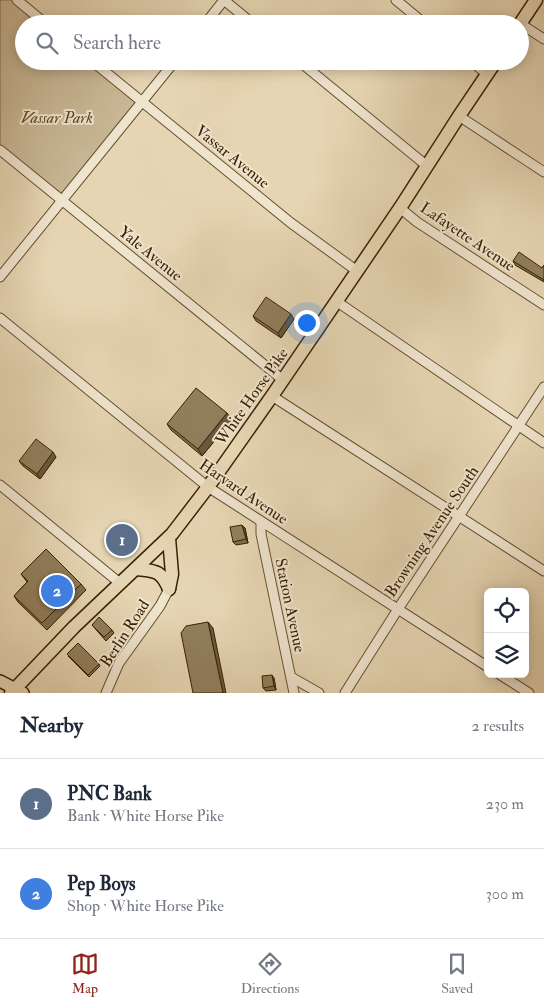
<!DOCTYPE html>
<meta charset="utf-8">
<style>
body{margin:0;font-family:"IM FELL Double Pica",serif;background:#f6f6f7;color:#1f2937}
.controls{position:absolute;right:15px;bottom:15px;display:grid;overflow:hidden;border-radius:8px;box-shadow:0 2px 12px #0003}
.controls button{width:45px;height:45px;display:grid;place-items:center;padding:0;border:0;border-bottom:1px solid #e0e1e3;background:#fff;color:#1f2937;font:25px sans-serif}
.you{position:absolute;left:306px;top:322px;width:18px;height:18px;margin:-12px;border:4px solid #fff;border-radius:50%;background:#1a73e8;box-shadow:0 0 0 8px #1a73e833}
.badge{display:grid;place-items:center;width:32px;height:32px;border-radius:50%;background:#8f2418;color:#fff;font-size:16px;font-weight:700}
.pin{position:absolute;translate:-50% -50%;border:2px solid #fff;box-shadow:0 1px 5px #0006}
.list{margin:0;padding:0;list-style:none}
h2{display:flex;justify-content:space-between;align-items:center;height:65px;margin:0;padding:0 20px;font-size:21px}
h2 small{font-size:16px;font-weight:400;color:#747a83}
.list li{display:grid;grid-template-columns:32px 1fr auto;gap:15px;align-items:center;box-sizing:border-box;height:90px;padding:0 20px;border-top:1px solid #e0e1e3}
.list b{display:block;font-size:19px;white-space:nowrap}
.list p{margin:0;font-size:16px;white-space:nowrap;color:#747a83}
.list em{font-size:16px;font-style:normal;color:#747a83}
.icon{flex:none;width:28px;height:28px;fill:none;stroke:currentColor;stroke-width:2;stroke-linecap:round;stroke-linejoin:round}
.map{position:relative;flex:none;width:544px;height:693px;overflow:hidden}
.search{position:absolute;background:#fff;box-shadow:0 2px 12px #0003;left:15px;right:15px;top:15px;height:55px;display:flex;align-items:center;gap:12px;box-sizing:border-box;padding:0 18px;border-radius:28px;color:#747a83;font-size:19px}
.sheet{height:245px;background:#fff}
nav{display:flex;justify-content:space-around;align-items:center;box-sizing:border-box;height:70px;border-top:1px solid #e0e1e3;background:#fff;font-size:14px;color:#747a83}
nav a{display:grid;justify-items:center;gap:2px}
nav .on{color:#8f2418}
.map>svg:first-child{display:block}
.green{fill:#c8b795;stroke:#806c4a}
.lines{fill:none;stroke-linecap:round;stroke-linejoin:round}
.minor-casing{stroke:#644f2d;stroke-width:11}
.major-casing{stroke:#382200;stroke-width:14}
.highway-casing{stroke:#382200;stroke-width:15}
.minor{stroke:#efe4ce;stroke-width:9}
.major{stroke:#e6d5b3;stroke-width:11}
.highway{stroke:#e6d5b3;stroke-width:12}
.wall{fill:#7e6d50;stroke:#382200}
.shaded-wall{fill:#665941;stroke:#382200}
.building{fill:#927f5d;stroke:#382200}
.labels{text-anchor:middle;stroke-width:4;stroke-linejoin:round;paint-order:stroke}
.park-label{font-size:16px;font-style:italic;fill:#5c4725;stroke:#efe4ce}
.street-label{font-size:16px;fill:#382200;stroke:#efe4ce}
</style>
<div class="map">
<svg width="544" height="693" viewBox="0 0 544 693">
<rect width="100%" height="100%" fill="#e6d5b3"/>
<filter id="stains"><feTurbulence type="fractalNoise" baseFrequency=".004" numOctaves="4"/><feColorMatrix values="0 0 0 0 .2 0 0 0 0 .09 0 0 0 0 .02 0 0 0 .5 -.17"/></filter>
<radialGradient id="worn" r=".72"><stop offset=".6" stop-color="#630" stop-opacity="0"/><stop offset="1" stop-color="#630" stop-opacity=".3"/></radialGradient>
<!-- green -->
<polygon class="green" points="0,0 17,0 46,24 24,24 24,61 92,61 142,102 63,200 0,150"/>
<g class="lines">
<defs>
<g id="minor">
<polyline points="17,0 46,24"/>
<polyline points="396,0 425,24"/>
<polyline points="205,24 224,0 253,24"/>
<polyline points="521,24 544,39"/>
<polyline points="92,61 291,223 357,271"/>
<polyline points="299,61 427,166"/>
<polyline points="471,61 487,74"/>
<polyline points="459,116 544,172"/>
<polyline points="0,150 283,380"/>
<polyline points="400,208 417,222 544,305"/>
<polyline points="0,277 175,61"/>
<polyline points="336,301 544,443"/>
<polyline points="0,318 208,487 488,667"/>
<polyline points="272,396 544,571"/>
<polyline points="0,485 121,584"/>
<polyline points="261,522 261,534 294,693"/>
<polyline points="499,674 529,693"/>
<polyline points="291,677 319,693"/>
<polyline points="106,693 119,663 160,606 169,589"/>
<polyline points="345,693 398,609 544,387"/>
</g>
<polyline id="major" points="0,681 23,693"/>
<g id="highway">
<polyline points="520,24 536,0"/>
<path d="M 137,569 C 155,571 161,570 169,589"/>
<polyline points="169,589 172,574 169,538"/>
<polyline points="11,693 74,627 172,534 208,487 272,396 400,208 459,116 496,61"/>
</g>
</defs>
<!-- minor casing -->
<use href="#minor" class="minor-casing"/>
<!-- major casing -->
<use href="#major" class="major-casing"/>
<!-- highway casing -->
<use href="#highway" class="highway-casing"/>
<!-- minor -->
<use href="#minor" class="minor"/>
<!-- major -->
<use href="#major" class="major"/>
<!-- highway -->
<use href="#highway" class="highway"/>
</g>
<!-- wall -->
<g class="wall">
<polygon points="513,261 542,268 544,265 544,282 515,265"/>
<polygon points="253,316 294,319 281,338 256,321"/>
<polygon points="232,420 202,456 171,430 167,424"/>
<polygon points="56,457 40,479 23,466 19,461"/>
<polygon points="242,525 245,528 248,543 236,545 233,542"/>
<polygon points="133,534 137,539 119,557 108,545 104,540"/>
<polygon points="21,574 81,584 86,590 47,630 18,602 14,596 27,582"/>
<polygon points="92,625 112,630 114,633 106,641"/>
<polygon points="68,656 99,664 100,666 89,677"/>
<polygon points="274,678 276,690 266,691 263,688"/>
</g>
<!-- shaded-wall -->
<g class="shaded-wall">
<polygon points="291,314 294,319 281,338 278,333"/>
<polygon points="227,413 232,420 202,456 198,449"/>
<polygon points="53,452 56,457 40,479 37,474"/>
<polygon points="242,525 245,528 248,543 246,539"/>
<polygon points="208,622 213,628 226,693 223,693"/>
<polygon points="272,675 274,678 276,690 274,686"/>
</g>
<!-- building -->
<g class="building">
<polygon points="519,252 542,268 544,265 544,280 513,261"/>
<polygon points="266,297 291,314 278,333 253,316"/>
<polygon points="196,388 227,413 198,449 167,424"/>
<polygon points="36,439 53,452 37,474 19,461"/>
<polygon points="122,523 133,534 115,552 104,540"/>
<polygon points="242,525 246,539 233,542 230,527"/>
<polygon points="46,549 81,584 42,623 14,596 28,581 21,574"/>
<polygon points="99,617 112,630 104,637 92,625"/>
<polygon points="208,622 223,693 193,693 181,633 186,626"/>
<polygon points="78,643 99,664 88,675 67,654"/>
<polygon points="272,675 274,686 263,688 262,676"/>
</g>
<g class="labels">
<!-- park labels -->
<g class="park-label">
<text x="57" y="123">Vassar Park</text>
</g>
<!-- street labels -->
<g class="street-label">
<text transform="translate(233 156) rotate(39)" y="6">Vassar Avenue</text>
<text transform="translate(468 236) rotate(34)" y="6">Lafayette Avenue</text>
<text transform="translate(151 253) rotate(39)" y="6">Yale Avenue</text>
<text transform="translate(251 396) rotate(-55)" y="6">White Horse Pike</text>
<text transform="translate(244 491) rotate(34)" y="6">Harvard Avenue</text>
<text transform="translate(431 531) rotate(-56)" y="6">Browning Avenue South</text>
<text transform="translate(291 605) rotate(78)" y="6">Station Avenue</text>
<text transform="translate(124 633) rotate(-57)" y="6">Berlin Road</text>
</g>
</g>
<rect width="100%" height="100%" filter="url(#stains)"/>
<rect width="100%" height="100%" fill="url(#worn)"/>
</svg>
<div class="controls">
<button><svg class="icon" aria-label="locate" viewBox="0 0 24 24"><circle cx="12" cy="12" r="6"/><path d="M12 2v4M12 18v4M2 12h4M18 12h4"/></svg></button>
<button><svg class="icon" aria-label="layers" viewBox="0 0 24 24"><path d="M12 4l9 5-9 5-9-5zM3 14l9 5 9-5"/></svg></button>
</div>
<div class="you"></div>
<div class="pin badge" style="left:122px;top:540px;background:#5c6f8a">1</div>
<div class="pin badge" style="left:57px;top:591px;background:#3f7fe0">2</div>
<div class="search"><svg class="icon" aria-label="search" viewBox="0 0 24 24"><circle cx="10" cy="10" r="6"/><path d="M15 15l6 6"/></svg>Search here</div>
</div>
<section class="sheet">
<h2>Nearby<small>2 results</small></h2>
<ul class="list">
<li><span class="badge" style="background:#5c6f8a">1</span><div><b>PNC Bank</b><p>Bank · White Horse Pike</p></div><em>230 m</em></li>
<li><span class="badge" style="background:#3f7fe0">2</span><div><b>Pep Boys</b><p>Shop · White Horse Pike</p></div><em>300 m</em></li>
</ul>
</section>
<nav>
<a class="on"><svg class="icon" aria-label="map" viewBox="0 0 24 24"><path d="M3 6l6-2 6 2 6-2v14l-6 2-6-2-6 2zM9 4v14M15 6v14"/></svg>Map</a>
<a><svg class="icon" aria-label="directions" viewBox="0 0 24 24"><path d="M12 3l9 9-9 9-9-9zM9 14v-3h6M13 9l2 2-2 2"/></svg>Directions</a>
<a><svg class="icon" aria-label="saved" viewBox="0 0 24 24"><path d="M7 4h10v16l-5-4-5 4z"/></svg>Saved</a>
</nav>
